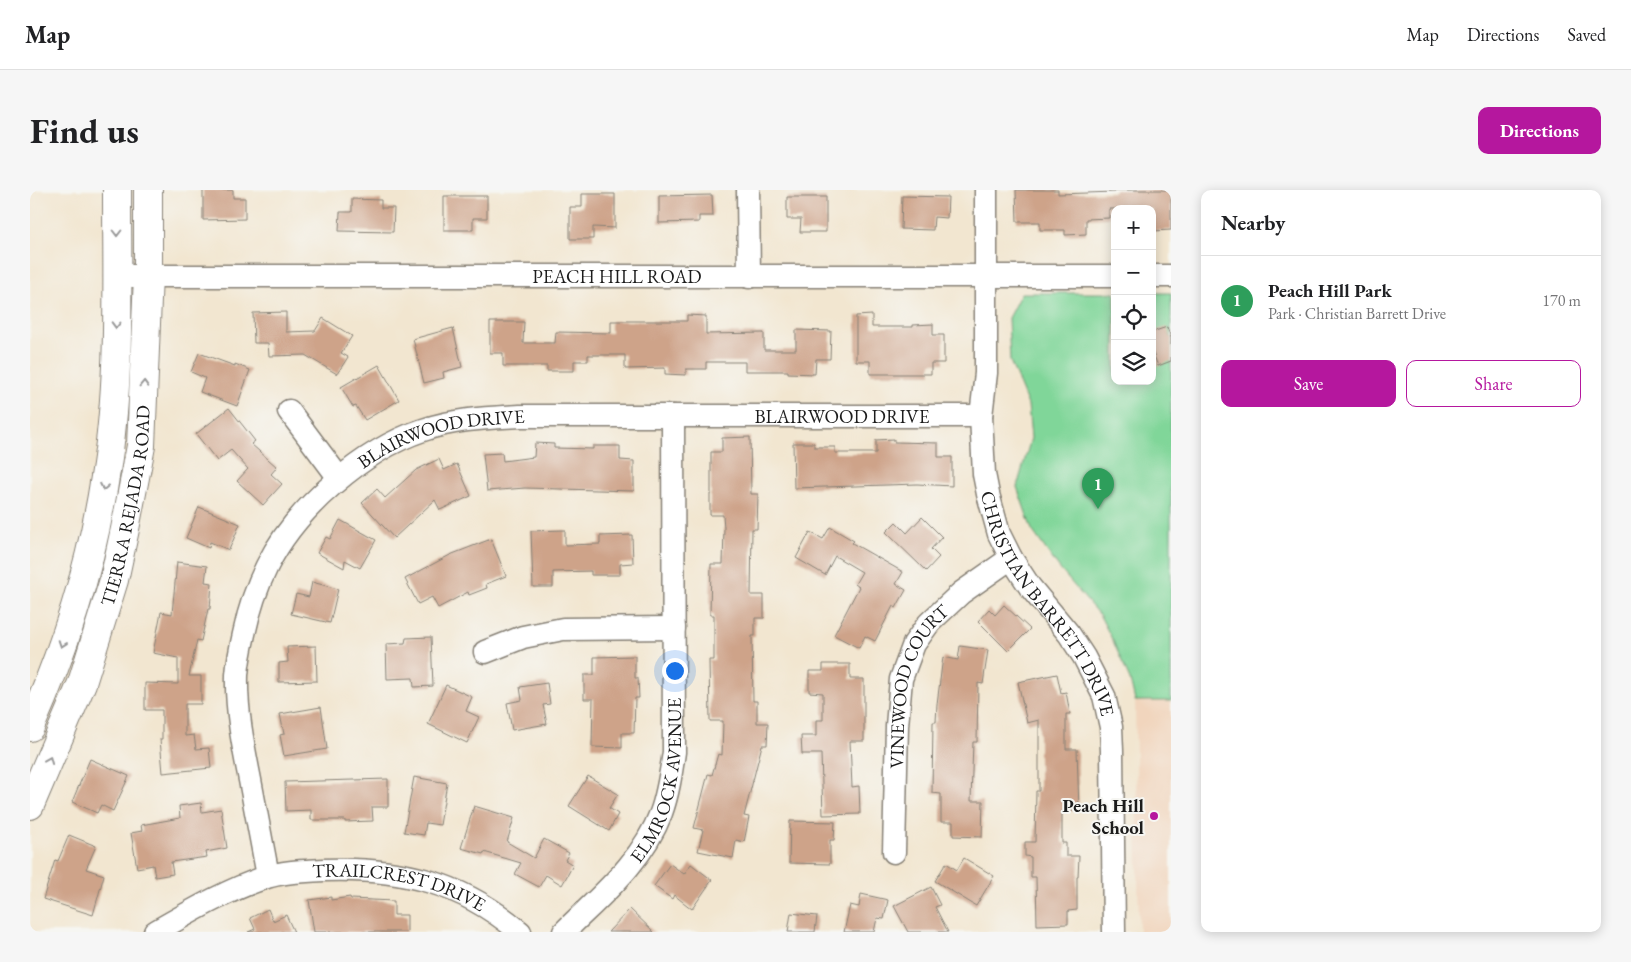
<!DOCTYPE html>
<meta charset="utf-8">
<style>
body{margin:0;font-family:"EB Garamond",serif;background:#f6f6f6;color:#202124}
.controls{position:absolute;right:15px;top:15px;display:grid;overflow:hidden;border-radius:10px;box-shadow:0 2px 12px #0003}
.controls button{width:45px;height:45px;display:grid;place-items:center;padding:0;border:0;border-bottom:1px solid #e0e0e0;background:#fff;color:#202124;font:25px sans-serif}
.you{position:absolute;left:644px;top:480px;width:18px;height:18px;margin:-12px;border:4px solid #fff;border-radius:50%;background:#1a73e8;box-shadow:0 0 0 8px #1a73e833}
.badge{display:grid;place-items:center;width:32px;height:32px;border-radius:50%;background:#b5179e;color:#fff;font-size:16px;font-weight:700}
.pin{position:absolute;translate:-50% -41px;filter:drop-shadow(0 1px 2px #0008)}
.pin::after{content:'';position:absolute;top:26px;width:18px;height:15px;background:inherit;clip-path:polygon(0 0,100% 0,50% 100%)}
.list{margin:0;padding:0;list-style:none}
h2{display:flex;justify-content:space-between;align-items:center;height:65px;margin:0;padding:0 20px;font-size:21px}
h2 small{font-size:16px;font-weight:400;color:#757577}
.list li{display:grid;grid-template-columns:32px 1fr auto;gap:15px;align-items:center;box-sizing:border-box;height:90px;padding:0 20px;border-top:1px solid #e0e0e0}
.list b{display:block;font-size:19px;white-space:nowrap}
.list p{margin:0;font-size:16px;white-space:nowrap;color:#757577}
.list em{font-size:16px;font-style:normal;color:#757577}
.actions{display:flex;gap:10px;padding:15px 20px}
.actions a{flex:1;padding:11px 0;border:1px solid #b5179e;border-radius:10px;text-align:center;font-size:18px;color:#b5179e}
.actions .main{background:#b5179e;color:#fff}
.icon{flex:none;width:28px;height:28px;fill:none;stroke:currentColor;stroke-width:2;stroke-linecap:round;stroke-linejoin:round}
.map{position:relative;flex:none;width:1141px;height:742px;overflow:hidden;border-radius:10px}
header{display:flex;align-items:center;gap:30px;box-sizing:border-box;height:70px;padding:0 25px;background:#fff;border-bottom:1px solid #e0e0e0}
header strong{font-size:24px}
nav{display:flex;gap:28px;margin-inline-start:auto;font-size:18px}
.intro{display:flex;align-items:center;justify-content:space-between;box-sizing:border-box;height:120px;padding:0 30px}
h1{margin:0;font-size:35px}
.button{padding:12px 22px;border-radius:10px;background:#b5179e;color:#fff;font-size:18px;font-weight:700}
main{display:flex;gap:30px;padding:0 30px}
aside{flex:1;background:#fff;border-radius:10px;box-shadow:0 2px 12px #0003}
.map>svg:first-child{display:block}
.built{fill:#f1d5bd}
.green{fill:#80d699;stroke:#4e795a}
.building{fill:#cea389}
.lines{fill:none;stroke-linecap:round;stroke-linejoin:round}
.minor-casing{stroke:#878176;stroke-width:25}
.major-casing{stroke:#878176;stroke-width:30}
.minor{stroke:#fff;stroke-width:22}
.major{stroke:#fff;stroke-width:28}
.oneway{stroke:#999}
.poi-dot{fill:#b5179e;stroke:#f6f6f2;stroke-width:2}
.labels{text-anchor:middle;stroke-width:4;stroke-linejoin:round;paint-order:stroke}
.street-label{font-size:19px;fill:#1c1c1c;stroke:#f6f6f2}
.poi-label{font-size:19px;font-weight:bold;fill:#1c1c1c;stroke:#f6f6f2;text-anchor:end}
</style>
<header>
<strong>Map</strong>
<nav><a>Map</a><a>Directions</a><a>Saved</a></nav>
</header>
<div class="intro"><h1>Find us</h1><a class="button">Directions</a></div>
<main>
<div class="map">
<svg width="1141" height="742" viewBox="0 0 1141 742">
<rect width="100%" height="100%" fill="#f6f6f2"/>
<filter id="ink" filterUnits="userSpaceOnUse"><feTurbulence type="fractalNoise" baseFrequency=".02" numOctaves="2"/><feDisplacementMap in="SourceGraphic" scale="10" xChannelSelector="R" yChannelSelector="G"/><feConvolveMatrix kernelMatrix="1 2 1 2 8 2 1 2 1" color-interpolation-filters="sRGB"/></filter>
<filter id="wash" filterUnits="userSpaceOnUse"><feTurbulence type="fractalNoise" baseFrequency=".0096" numOctaves="4" result="noise"/><feDisplacementMap in="SourceGraphic" scale="20" xChannelSelector="R" yChannelSelector="G"/><feGaussianBlur stdDeviation="1.12" result="paint"/><feColorMatrix in="noise" values="0 0 0 0 0 0 0 0 0 0 0 0 0 0 0 0 0 1.4 0 .05"/><feComposite in="paint" operator="in"/></filter>
<g filter="url(#wash)">
<rect width="100%" height="100%" fill="#f2e6d0"/>
<!-- built -->
<polygon class="built" points="1105,511 1141,511 1141,742 1109,742"/>
<!-- green -->
<polygon class="green" points="991,103 1085,103 1085,191 1122,191 1122,103 1141,103 1141,511 1105,511 1100,490 1083,451 1070,426 1029,378 1002,340 987,297 1001,248 998,215 980,171 978,128"/>
<g id="blocks">
<!-- building -->
<g class="building">
<polygon points="173,0 203,0 203,8 215,8 215,29 173,30"/>
<polygon points="986,0 1028,0 1028,4 1085,2 1085,0 1141,0 1141,40 1122,41 1122,19 1079,19 1079,28 1056,29 1056,44 1035,45 1035,40 1010,40 1010,32 987,32"/>
<polygon points="552,4 585,4 585,38 563,37 563,49 540,49 540,17 552,17"/>
<polygon points="682,5 683,26 669,26 669,32 629,33 629,6"/>
<polygon points="414,6 457,6 457,28 443,28 443,40 414,40"/>
<polygon points="872,6 918,7 917,28 904,27 903,40 871,39"/>
<polygon points="757,7 796,7 796,42 770,42 771,29 757,29"/>
<polygon points="322,9 351,10 351,18 364,18 363,42 309,41 310,22 322,22"/>
<polygon points="256,122 256,142 285,141 293,128 322,146 311,163 318,167 307,184 275,165 239,166 238,153 224,153 223,123"/>
<polygon points="657,125 676,126 676,144 734,143 734,160 766,160 766,140 801,141 800,169 786,169 785,184 758,183 758,181 715,181 715,172 676,172 676,179 656,179 656,185 635,184 635,178 595,179 595,165 558,165 558,171 544,171 544,181 517,181 517,176 473,176 473,163 460,163 460,132 494,132 493,153 525,153 526,142 581,143 581,131 657,131"/>
<polygon points="842,125 842,137 883,137 883,135 903,134 903,145 914,145 914,173 901,173 901,184 840,184 840,171 826,171 826,126"/>
<polygon points="1137,137 1141,148 1141,171 1128,176 1122,161 1122,142"/>
<polygon points="423,138 432,177 413,182 414,188 394,193 383,149"/>
<polygon points="169,163 205,176 205,174 220,180 207,216 170,202 175,188 161,182"/>
<polygon points="349,175 369,210 335,230 326,216 323,217 311,197"/>
<polygon points="199,218 225,251 221,254 247,277 241,284 252,294 233,315 207,291 218,279 201,260 187,271 166,244"/>
<polygon points="720,247 721,304 728,304 727,339 722,339 721,405 734,405 734,428 725,428 725,446 722,446 723,511 727,511 727,533 738,533 737,555 732,555 714,626 719,627 714,652 706,650 703,668 668,661 673,640 664,638 678,584 682,585 688,564 692,565 693,531 680,531 679,470 684,470 684,425 680,425 681,374 693,374 694,338 693,325 680,325 680,304 681,304 681,262 692,262 692,248"/>
<polygon points="864,249 864,252 908,253 908,267 922,267 922,296 887,294 764,298 763,253 784,253 784,257 805,257 805,263 846,263 846,250"/>
<polygon points="505,253 524,254 524,258 563,259 563,256 590,256 590,270 604,271 604,301 495,298 457,301 453,264 472,263 473,271 504,267"/>
<polygon points="409,269 414,280 427,274 441,306 410,320 405,310 364,348 332,313 347,299 355,308 386,280"/>
<polygon points="169,317 210,334 199,360 180,352 179,358 156,348"/>
<polygon points="892,327 912,347 901,359 909,367 896,381 856,342 866,332 877,343"/>
<polygon points="310,330 346,350 330,378 315,370 314,378 287,363 296,347 300,349"/>
<polygon points="800,337 824,351 822,353 873,382 866,394 876,400 866,418 863,416 845,451 835,446 829,458 804,445 829,397 825,394 832,382 805,366 795,385 766,368 780,342 793,349"/>
<polygon points="535,340 535,355 570,354 570,346 602,345 603,373 590,374 590,385 561,385 561,381 523,382 523,397 503,397 501,341"/>
<polygon points="461,349 476,386 456,394 457,398 439,405 438,402 408,418 402,407 388,414 375,389 420,365"/>
<polygon points="147,372 177,376 175,392 182,393 180,419 178,419 171,451 167,450 159,486 171,486 171,514 155,514 155,546 164,545 166,559 179,558 181,578 133,583 130,549 132,549 132,520 115,520 115,493 148,494 148,468 123,463 131,422 142,424"/>
<polygon points="282,392 308,399 300,433 261,424 266,404 279,407"/>
<polygon points="974,415 1000,439 978,461 948,431 959,419 965,425"/>
<polygon points="401,447 403,496 384,497 383,488 357,489 356,454 375,453 376,448"/>
<polygon points="286,456 287,491 249,492 249,473 258,472 257,457"/>
<polygon points="930,456 958,460 953,494 948,493 947,552 943,552 941,611 953,611 952,647 923,646 923,632 911,632 911,604 902,603 903,532 906,532 907,514 913,467 928,470"/>
<polygon points="605,466 605,488 608,488 609,508 605,508 604,543 592,543 592,558 562,557 563,509 554,509 554,485 564,485 564,467"/>
<polygon points="793,474 820,474 820,489 834,489 834,551 820,551 822,597 829,596 830,624 793,625 791,564 772,564 771,546 786,546 786,530 793,530 793,503 779,502 779,481 793,481"/>
<polygon points="1027,484 1031,503 1036,502 1040,524 1036,524 1036,559 1047,559 1049,621 1032,621 1032,653 1036,653 1036,666 1049,666 1048,687 1047,687 1047,720 1038,721 1038,734 1007,735 1006,687 1001,687 1001,667 995,666 995,652 1005,652 1006,601 1009,601 1009,530 997,533 988,492"/>
<polygon points="517,493 520,514 513,515 517,534 482,540 477,513 492,510 490,497"/>
<polygon points="416,495 442,507 436,521 449,527 437,553 398,534"/>
<polygon points="291,517 297,559 254,566 250,545 254,544 250,524"/>
<polygon points="60,569 99,586 83,621 71,615 67,623 42,612"/>
<polygon points="558,586 588,604 579,618 588,624 579,641 539,616"/>
<polygon points="384,587 417,593 410,635 396,633 394,645 374,642"/>
<polygon points="358,589 358,617 342,617 343,631 315,632 315,630 281,630 281,620 256,621 255,592"/>
<polygon points="171,613 172,622 191,619 197,658 176,662 177,667 141,672 143,684 125,687 123,675 107,678 101,643 112,641 111,635 150,628 149,616"/>
<polygon points="444,616 484,628 477,652 504,668 514,649 539,663 535,670 543,675 532,695 516,685 509,697 485,684 491,673 454,662 453,664 431,658"/>
<polygon points="760,631 805,632 804,650 800,650 800,674 759,673"/>
<polygon points="39,645 66,656 56,679 74,685 63,725 13,709 25,670 28,671"/>
<polygon points="934,668 964,686 946,716 905,691 916,673 927,680"/>
<polygon points="640,674 654,684 661,674 682,690 662,719 644,705 642,709 624,696"/>
<polygon points="901,697 910,715 905,717 918,742 878,742 864,716"/>
<polygon points="831,704 858,710 854,729 847,728 844,742 814,742 820,715 829,717"/>
<polygon points="301,707 301,710 320,707 321,709 364,711 364,725 377,725 377,742 284,742 279,710"/>
<polygon points="238,719 243,731 256,725 264,742 218,742 225,739 220,728"/>
<polygon points="600,719 624,742 578,742"/>
<polygon points="761,723 787,726 785,742 758,742"/>
</g>
</g>
</g>
<g filter="url(#ink)">
<use href="#blocks" fill-opacity="0" stroke="#878176" stroke-width="1"/>
<g class="lines">
<defs>
<g id="minor">
<polyline points="718,0 719,87"/>
<path id="s1" d="M 956,0 L 956,183 L 951,226 L 954,284 L 958,304 L 969,344 L 981,368 L 1000,397 L 1039,444 L 1054,467 L 1074,506 L 1081,537 L 1082,561 L 1084,742"/>
<path id="s2" d="M 88,86 L 1085,86"/>
<polyline points="1122,86 1141,86"/>
<polyline points="259,221 309,288"/>
<polyline points="455,462 493,447 533,439 644,438"/>
<path id="s3" d="M 864,662 L 867,536 L 871,489 L 884,454 L 899,433 L 931,403 L 981,368"/>
<path id="s4" d="M 238,686 C 232,654 226,622 220,590 C 213,555 206,520 207,485 C 208,471 211,457 214,444 C 219,420 226,398 237,376 C 265,319 333,260 393,240 C 425,229 457,228 490,226 L 951,226"/>
<path id="s5" d="M 125,742 C 160,722 199,699 237,687 C 254,681 275,681 293,680 C 369,677 432,692 490,742"/>
<path id="s6" d="M 534,742 C 570,706 612,673 631,623 C 638,604 641,583 644,562 L 643,226"/>
</g>
<g id="major">
<path d="M 0,537 C 35,458 62,373 75,287 C 91,193 87,95 87,0"/>
<path id="s7" d="M 0,615 L 52,493 L 84,390 L 95,339 L 111,256 L 118,85 L 118,0"/>
</g>
</defs>
<!-- minor casing -->
<use href="#minor" class="minor-casing"/>
<!-- major casing -->
<use href="#major" class="major-casing"/>
<!-- minor -->
<use href="#minor" class="minor"/>
<!-- major -->
<use href="#major" class="major"/>
</g>
<!-- one-way arrows -->
<defs><path id="oneway-chevron" d="M-2-3.5L2.5 0L-2 3.5" fill="none" stroke-width="1.6" stroke-linecap="round" stroke-linejoin="round" transform="scale(1.25)"/></defs>
<g class="oneway">
<use href="#oneway-chevron" transform="translate(87 43) rotate(90)"/>
<use href="#oneway-chevron" transform="translate(86 135) rotate(91)"/>
<use href="#oneway-chevron" transform="translate(114 194) rotate(-88)"/>
<use href="#oneway-chevron" transform="translate(74 297) rotate(101)"/>
<use href="#oneway-chevron" transform="translate(32 454) rotate(109)"/>
<use href="#oneway-chevron" transform="translate(19 570) rotate(-67)"/>
</g>
</g>
<!-- markers -->
<circle class="poi-dot" cx="1124" cy="626" r="5"/>
<g class="labels">
<!-- street labels -->
<g class="street-label">
<text dy="7" stroke="none"><textPath href="#s2" startOffset="499">PEACH HILL ROAD</textPath></text>
<text dy="7" stroke="none"><textPath href="#s4" startOffset="949">BLAIRWOOD DRIVE</textPath></text>
<text dy="7" stroke="none"><textPath href="#s4" startOffset="544">BLAIRWOOD DRIVE</textPath></text>
<text dy="7" stroke="none"><textPath href="#s7" startOffset="316">TIERRA REJADA ROAD</textPath></text>
<text dy="7" stroke="none"><textPath href="#s1" startOffset="431">CHRISTIAN BARRETT DRIVE</textPath></text>
<text dy="7" stroke="none"><textPath href="#s3" startOffset="171">VINEWOOD COURT</textPath></text>
<text dy="7" stroke="none"><textPath href="#s6" startOffset="186">ELMROCK AVENUE</textPath></text>
<text dy="7" stroke="none"><textPath href="#s5" startOffset="260">TRAILCREST DRIVE</textPath></text>
</g>
<!-- poi labels -->
<g class="poi-label">
<text x="1114" y="622">Peach Hill<tspan x="1114" dy="22">School</tspan></text>
</g>
</g>
</svg>
<div class="controls">
<button>+</button>
<button>−</button>
<button><svg class="icon" aria-label="locate" viewBox="0 0 24 24"><circle cx="12" cy="12" r="6"/><path d="M12 2v4M12 18v4M2 12h4M18 12h4"/></svg></button>
<button><svg class="icon" aria-label="layers" viewBox="0 0 24 24"><path d="M12 4l9 5-9 5-9-5zM3 14l9 5 9-5"/></svg></button>
</div>
<div class="you"></div>
<div class="pin badge" style="left:1068px;top:319px;background:#2e9e5b">1</div>
</div>
<aside>
<h2>Nearby<small></small></h2>
<ul class="list">
<li><span class="badge" style="background:#2e9e5b">1</span><div><b>Peach Hill Park</b><p>Park · Christian Barrett Drive</p></div><em>170 m</em></li>
</ul>
<div class="actions"><a class="main">Save</a><a>Share</a></div>
</aside>
</main>
